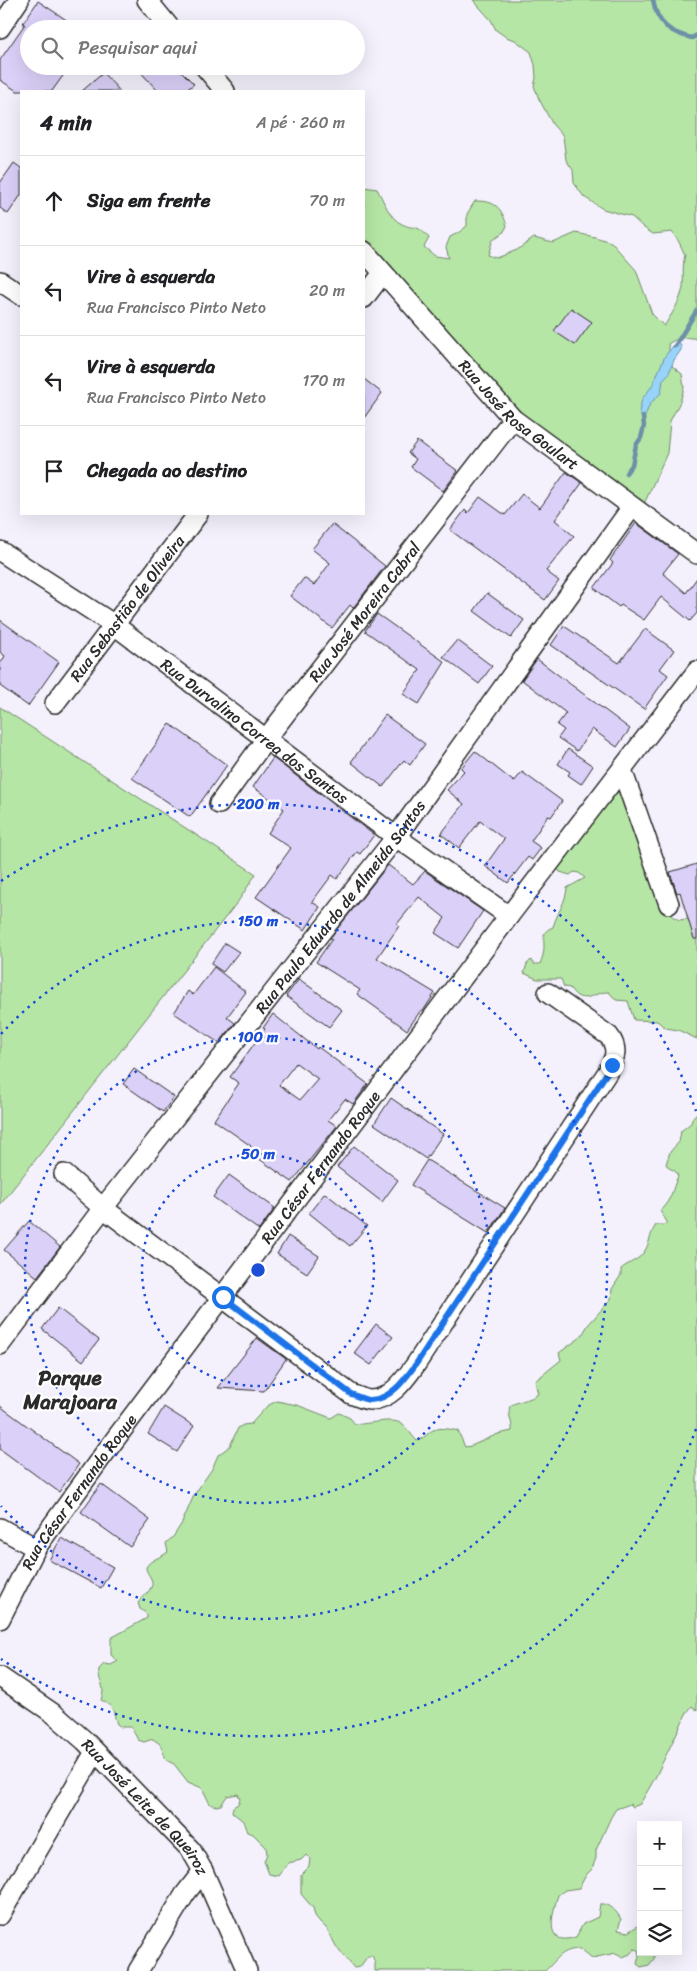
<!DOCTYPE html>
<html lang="pt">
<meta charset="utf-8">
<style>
body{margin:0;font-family:Sriracha,sans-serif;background:#f2f2f2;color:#202124}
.controls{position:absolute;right:15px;bottom:15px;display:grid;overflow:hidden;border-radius:0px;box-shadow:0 5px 20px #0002}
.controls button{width:45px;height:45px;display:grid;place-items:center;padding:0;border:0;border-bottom:1px solid #e0e0e0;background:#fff;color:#202124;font:25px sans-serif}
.stop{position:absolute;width:15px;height:15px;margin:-11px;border:4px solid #1a73e8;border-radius:50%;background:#fff}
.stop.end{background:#1a73e8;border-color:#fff;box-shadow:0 1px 5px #0008}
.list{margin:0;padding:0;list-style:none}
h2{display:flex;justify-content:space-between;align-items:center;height:65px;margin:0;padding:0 20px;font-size:21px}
h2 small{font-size:16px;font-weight:400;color:#757577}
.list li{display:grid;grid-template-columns:32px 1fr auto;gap:15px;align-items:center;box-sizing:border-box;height:90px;padding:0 20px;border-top:1px solid #e0e0e0}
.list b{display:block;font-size:19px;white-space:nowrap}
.list p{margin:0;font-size:16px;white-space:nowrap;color:#757577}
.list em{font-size:16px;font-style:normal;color:#757577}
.icon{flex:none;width:28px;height:28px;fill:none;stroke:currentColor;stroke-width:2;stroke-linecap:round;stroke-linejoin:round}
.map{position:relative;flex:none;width:697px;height:1971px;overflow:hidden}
.search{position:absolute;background:#fff;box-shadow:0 5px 20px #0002;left:20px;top:20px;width:345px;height:55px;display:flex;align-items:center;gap:12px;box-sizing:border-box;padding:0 18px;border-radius:28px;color:#757577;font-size:19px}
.panel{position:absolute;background:#fff;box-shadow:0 5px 20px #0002;left:20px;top:90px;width:345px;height:425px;border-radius:0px}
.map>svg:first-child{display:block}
.green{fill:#b6e6a5;stroke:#708868}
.water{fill:#98d3f9;stroke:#6c90a7}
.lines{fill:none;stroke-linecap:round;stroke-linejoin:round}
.stream{stroke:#6c90a7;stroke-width:4.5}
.building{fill:#dbd0f8;stroke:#2b2b2b;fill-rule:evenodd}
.minor-casing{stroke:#2b2b2b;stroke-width:22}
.minor{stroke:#fff;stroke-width:19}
.route{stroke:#1a73e8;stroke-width:6}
.ring{fill:none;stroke:#1d4ed8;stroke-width:2.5;stroke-dasharray:2.5 5}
.labels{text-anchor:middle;stroke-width:4.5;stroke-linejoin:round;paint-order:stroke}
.street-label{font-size:16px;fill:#2b2b2b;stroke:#fff}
.district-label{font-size:21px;font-weight:bold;fill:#2b2b2b;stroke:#fff}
.centre{fill:#1d4ed8;stroke:#fff;stroke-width:2.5}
.ring-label{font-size:15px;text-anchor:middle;font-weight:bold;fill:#1d4ed8;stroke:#fff;stroke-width:4.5;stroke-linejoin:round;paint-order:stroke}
</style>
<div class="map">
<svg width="697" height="1971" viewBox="0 0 697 1971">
<rect width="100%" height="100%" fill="#f4f1fd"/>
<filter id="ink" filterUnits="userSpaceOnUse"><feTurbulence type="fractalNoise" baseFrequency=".02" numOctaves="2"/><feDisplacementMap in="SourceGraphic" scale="10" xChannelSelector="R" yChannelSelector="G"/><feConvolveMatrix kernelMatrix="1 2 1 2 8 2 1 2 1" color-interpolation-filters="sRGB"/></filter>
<g filter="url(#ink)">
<!-- green -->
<g class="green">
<path d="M 473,0 L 697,0 L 697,339 C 687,336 676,338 668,344 L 672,366 L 682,374 L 684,388 L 680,402 L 670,421 L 667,453 L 640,513 L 513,419 L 364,239 L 364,187 L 377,189 C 384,201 389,218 402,224 C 416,231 415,222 429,238 L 424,247 L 435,256 L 449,258 L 446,247 L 450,237 L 458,233 L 467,226 L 467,214 L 475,201 C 495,201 501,206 507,226 L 503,233 L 493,239 L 488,255 L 497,258 L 517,250 L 534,238 L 553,243 L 576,233 L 595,237 L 611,242 L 636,270 L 652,314 L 664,326 C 671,316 681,300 683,287 C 684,276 682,266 685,255 L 679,242 L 672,232 L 653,234 L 644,228 L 632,217 L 603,209 L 584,197 L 574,183 L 573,170 L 566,160 L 563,136 L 553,125 L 539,99 L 534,86 L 536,78 L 535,65 L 531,52 L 515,40 L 506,37 L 496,30 L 491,20 Z"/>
<polygon points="0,707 256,874 239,900 0,1205"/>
<path d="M 622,770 L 667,910 L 672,916 L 679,920 L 688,919 L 693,921 L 697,930 L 697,1039 L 678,1030 L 666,1028 L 657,1021 L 634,1020 L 628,1001 L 616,1000 L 609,992 C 594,991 582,1008 570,988 L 564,987 L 561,979 L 537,979 L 524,973 L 527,964 L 531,960 L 534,964 L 540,964 C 542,959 544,953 544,947 C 544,936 541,932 553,927 C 557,913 566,902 567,888 L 585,878 L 579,873 L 574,872 L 570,875 L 560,872 L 556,867 Z"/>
<path d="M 697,1113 L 697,1710 L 692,1706 L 686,1714 L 655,1778 L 640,1804 L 633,1807 L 630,1804 L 616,1809 L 611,1817 L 596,1850 L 596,1858 L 592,1869 L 586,1875 L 579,1888 L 565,1890 L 558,1895 C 552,1914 543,1948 576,1937 L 583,1924 L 598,1917 L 600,1904 C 610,1903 616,1911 621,1919 L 618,1930 L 628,1932 L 641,1924 L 641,1952 L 654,1952 L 654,1959 L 649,1965 L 641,1967 L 637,1964 L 639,1956 L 638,1950 L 634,1949 L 630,1954 L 623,1957 L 616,1953 L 592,1958 L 581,1949 C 561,1949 558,1959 545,1971 L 375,1971 L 375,1963 L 372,1955 L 367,1957 L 360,1967 L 354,1968 L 336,1946 L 327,1929 L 320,1922 L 315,1916 L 313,1908 L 301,1894 L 301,1874 L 309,1866 L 310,1859 L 306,1855 L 301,1860 L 288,1863 L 279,1876 L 269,1874 L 264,1861 L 267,1854 L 266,1847 L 253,1834 L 247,1832 L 243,1821 L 232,1812 L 233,1807 L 238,1804 L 240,1799 L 238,1794 L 227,1796 L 221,1805 L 216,1806 L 210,1804 L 202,1788 L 188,1782 L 174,1764 L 166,1760 L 160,1744 L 153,1739 L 144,1742 L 138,1740 L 131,1727 L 121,1727 L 117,1724 C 112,1710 116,1708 101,1700 C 107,1684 97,1682 99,1669 L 104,1664 L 111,1665 L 118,1661 L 111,1655 L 111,1638 L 147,1618 L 147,1614 L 140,1609 L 138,1603 C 142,1598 154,1588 152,1582 C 151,1576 146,1573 146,1567 C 151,1559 160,1558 168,1552 L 166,1543 L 173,1537 L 182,1523 L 194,1495 L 212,1469 L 218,1455 L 230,1446 L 238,1428 L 243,1425 L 251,1424 L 267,1406 L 277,1401 L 297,1405 L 331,1418 L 339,1413 L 350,1418 L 355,1424 C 368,1425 394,1416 403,1425 C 408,1429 412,1436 417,1441 C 423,1438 425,1436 430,1432 C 437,1426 450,1429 458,1431 L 465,1447 L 471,1446 L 498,1434 L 512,1431 C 513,1422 507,1415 510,1406 C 519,1400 529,1401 538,1394 L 535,1381 L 561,1360 L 559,1353 L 581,1337 L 588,1325 L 611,1299 L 612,1289 L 621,1275 L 621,1269 C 629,1262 638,1261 644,1252 C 650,1244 650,1233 656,1225 L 664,1225 L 667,1222 L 660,1211 C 673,1197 671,1192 678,1176 L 675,1171 L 669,1168 L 666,1164 L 670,1152 L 679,1142 L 681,1131 L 691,1123 L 693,1117 Z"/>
</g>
<!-- water -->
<polygon class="water" points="677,341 681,346 681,350 674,360 669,373 663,380 661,393 650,404 643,421 639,412 642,399 652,386 665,356"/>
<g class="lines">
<!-- stream -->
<g class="stream">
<path d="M 653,0 C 657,24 670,33 692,38 L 697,35"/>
<polyline points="675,346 697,310"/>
<polyline points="626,473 632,465 636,445 641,438 644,426 643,417"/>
</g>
</g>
<!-- building -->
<g class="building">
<polygon points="38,1 80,29 29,29 29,66 70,66 52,91 17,91 0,80 0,60 25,24 23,23"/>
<polygon points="135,66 176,66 194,84 185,91 158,91"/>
<polygon points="103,73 120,91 82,91"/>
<polygon points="14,163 21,168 21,195 8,214 0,208 0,183"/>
<polygon points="571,308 592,322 575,345 554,331"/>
<polygon points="364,379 382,393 364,418"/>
<polygon points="417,441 458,471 443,491 411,467 416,459 408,453"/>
<polygon points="566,472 582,483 555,520 574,536 546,571 559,581 545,600 450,530 465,510 468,513 480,497 505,515 522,494 540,508"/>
<polygon points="636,523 678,554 663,573 686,593 697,578 697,613 690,621 661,597 644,620 621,605 619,607 594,588 613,563 610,560"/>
<polygon points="332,524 385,566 353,608 350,605 332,628 290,596 304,578 314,585 330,563 312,549"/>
<polygon points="487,593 524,620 511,638 474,611"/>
<polygon points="377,614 445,662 419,704 403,694 420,670 365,631"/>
<polygon points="0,620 59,662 28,706 0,686 0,664 5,656 0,652"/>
<polygon points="564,626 619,663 645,629 674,650 660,669 668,675 644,709 551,645"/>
<polygon points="457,640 492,666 479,684 443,657"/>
<polygon points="537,659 630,729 617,747 592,729 577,751 558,738 564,730 557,725 566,713 522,680"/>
<polygon points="385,715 425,744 410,765 404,760 383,787 351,762"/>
<polygon points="170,724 227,765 190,817 132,778"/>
<polygon points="568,749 593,766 581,784 568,775 570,772 558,764"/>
<polygon points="475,751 514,782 522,772 562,801 551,817 548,816 531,841 541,848 532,860 528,857 508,883 485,866 504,839 480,821 459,848 441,834 464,804 447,790 464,771 461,768"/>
<polygon points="273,758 374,835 360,854 357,852 337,879 332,875 312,902 320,907 305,930 256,897 291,848 268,833 284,809 253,787"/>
<polygon points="697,864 697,939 694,939 680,892 677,893 670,872"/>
<polygon points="388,865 413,884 425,871 483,911 458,948 435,933 445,918 419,897 397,924 399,926 377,958 435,993 423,1011 421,1010 407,1030 357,994 360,990 316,962 332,939 330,938"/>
<polygon points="225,943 239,952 223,972 211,964"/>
<polygon points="214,967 246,992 227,1017 235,1023 219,1043 174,1013 188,991 193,995"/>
<polygon points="299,979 342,1010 329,1027 286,996"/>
<path d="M 273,1014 L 317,1049 L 318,1047 L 368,1084 L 353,1104 L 345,1099 L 328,1120 L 337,1126 L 292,1182 L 248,1151 L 251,1146 L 214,1120 L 239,1083 L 230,1077 L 265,1029 L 263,1028 ZM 296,1063 L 318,1079 L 300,1100 L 279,1085 Z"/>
<polygon points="134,1069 174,1097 163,1112 123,1084"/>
<polygon points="391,1098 443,1134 426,1159 374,1124"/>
<polygon points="354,1146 398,1180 382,1202 337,1167"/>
<polygon points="427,1160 505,1208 488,1233 411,1185"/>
<polygon points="229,1175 275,1208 259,1230 213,1197"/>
<polygon points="325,1193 367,1226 350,1246 309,1213"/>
<polygon points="29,1221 60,1247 37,1277 4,1250"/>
<polygon points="288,1236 319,1256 307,1273 277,1254"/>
<polygon points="58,1308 99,1340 83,1361 42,1329"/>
<polygon points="376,1324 393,1337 371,1365 354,1353"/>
<polygon points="257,1338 286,1359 264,1391 218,1388"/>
<polygon points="0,1406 79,1464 59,1492 0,1449"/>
<polygon points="164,1407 194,1426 177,1452 148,1434"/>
<polygon points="101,1484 150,1520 130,1547 81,1512"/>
<polygon points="61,1538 113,1567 101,1588 49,1560"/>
</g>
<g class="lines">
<defs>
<g id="minor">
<polyline points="147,0 171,29"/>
<polyline points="0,28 19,0"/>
<polyline points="204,66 225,91"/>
<path id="s1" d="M 364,251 L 513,419 L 697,554"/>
<polyline points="0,281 21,295"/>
<polyline points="364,298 383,273"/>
<path id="s2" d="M 0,551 L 113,624 L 396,837 L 509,916"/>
<path id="s3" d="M 55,703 L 198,514"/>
<polyline points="622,770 669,904"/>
<path id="s4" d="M 219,804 L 266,739 L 513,419"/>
<path d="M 64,1174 L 103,1208 L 351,1394 C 357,1396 365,1400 370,1400 C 391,1400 405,1379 416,1364 L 607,1073 C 615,1059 619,1049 609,1036 L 548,993"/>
<path id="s5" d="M 0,1345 L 103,1208 L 396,837 L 632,507"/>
<polyline points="0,1528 36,1548"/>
<path id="s6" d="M 0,1619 L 36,1548 L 101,1458 L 509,916 L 697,671"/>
<path id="s7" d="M 0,1677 L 54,1714 L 85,1741 L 191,1850 L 203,1871 L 247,1971"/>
<polyline points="0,1915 95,1752"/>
<polyline points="138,1971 185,1894 203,1871"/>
</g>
</defs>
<!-- minor casing -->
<use href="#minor" class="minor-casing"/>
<!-- minor -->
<use href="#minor" class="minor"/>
</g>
</g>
<g class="lines" filter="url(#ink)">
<!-- route -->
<path class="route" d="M 223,1297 L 351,1394 C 357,1396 365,1400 370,1400 C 391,1400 405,1379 416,1364 L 612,1065"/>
</g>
<!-- distance rings -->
<g class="ring">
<circle cx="258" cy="1270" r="116"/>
<circle cx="258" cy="1270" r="233"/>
<path d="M1 1034A349 349 0 1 1 1 1506"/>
<path d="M696 1429A466 466 0 0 1 1 1659M1 881A466 466 0 0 1 696 1111"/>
</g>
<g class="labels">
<!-- street labels -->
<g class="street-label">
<text dy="6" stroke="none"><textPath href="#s1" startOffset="226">Rua José Rosa Goulart</textPath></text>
<text dy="6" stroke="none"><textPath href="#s3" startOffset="119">Rua Sebastião de Oliveira</textPath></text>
<text dy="6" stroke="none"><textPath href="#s4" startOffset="241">Rua José Moreira Cabral</textPath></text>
<text dy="6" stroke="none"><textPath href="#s2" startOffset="312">Rua Durvalino Correa dos Santos</textPath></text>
<text dy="6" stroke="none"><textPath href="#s5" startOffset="555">Rua Paulo Eduardo de Almeida Santos</textPath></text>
<text dy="6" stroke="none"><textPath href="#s6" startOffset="555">Rua César Fernando Roque</textPath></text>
<text dy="6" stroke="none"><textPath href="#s6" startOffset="150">Rua César Fernando Roque</textPath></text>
<text dy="6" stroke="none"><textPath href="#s7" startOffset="196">Rua José Leite de Queiroz</textPath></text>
</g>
<!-- district labels -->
<g class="district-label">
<text x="70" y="1385">Parque<tspan x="70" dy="24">Marajoara</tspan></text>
</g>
</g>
<circle cx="258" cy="1270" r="8" class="centre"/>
<g class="ring-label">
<text x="258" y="809">200 m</text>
<text x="258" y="926">150 m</text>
<text x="258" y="1042">100 m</text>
<text x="258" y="1159">50 m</text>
</g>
</svg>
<div class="controls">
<button>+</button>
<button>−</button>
<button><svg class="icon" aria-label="layers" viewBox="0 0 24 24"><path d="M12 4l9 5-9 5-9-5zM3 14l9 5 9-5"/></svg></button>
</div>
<div class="stop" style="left:223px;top:1297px"></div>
<div class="stop end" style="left:612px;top:1065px"></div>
<div class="search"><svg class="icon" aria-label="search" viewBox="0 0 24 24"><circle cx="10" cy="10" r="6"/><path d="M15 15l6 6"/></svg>Pesquisar aqui</div>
<section class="panel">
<h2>4 min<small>A pé · 260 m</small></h2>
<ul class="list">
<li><svg class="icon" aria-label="ahead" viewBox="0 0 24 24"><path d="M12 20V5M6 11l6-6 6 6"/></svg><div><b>Siga em frente</b></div><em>70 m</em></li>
<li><svg class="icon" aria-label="left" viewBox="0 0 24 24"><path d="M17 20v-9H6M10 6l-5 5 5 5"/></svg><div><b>Vire à esquerda</b><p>Rua Francisco Pinto Neto</p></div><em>20 m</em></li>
<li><svg class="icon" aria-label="left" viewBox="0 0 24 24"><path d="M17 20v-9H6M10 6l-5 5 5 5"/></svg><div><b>Vire à esquerda</b><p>Rua Francisco Pinto Neto</p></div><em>170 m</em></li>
<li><svg class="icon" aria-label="arrive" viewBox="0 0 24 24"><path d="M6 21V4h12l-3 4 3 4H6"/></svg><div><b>Chegada ao destino</b></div></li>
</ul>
</section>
</div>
